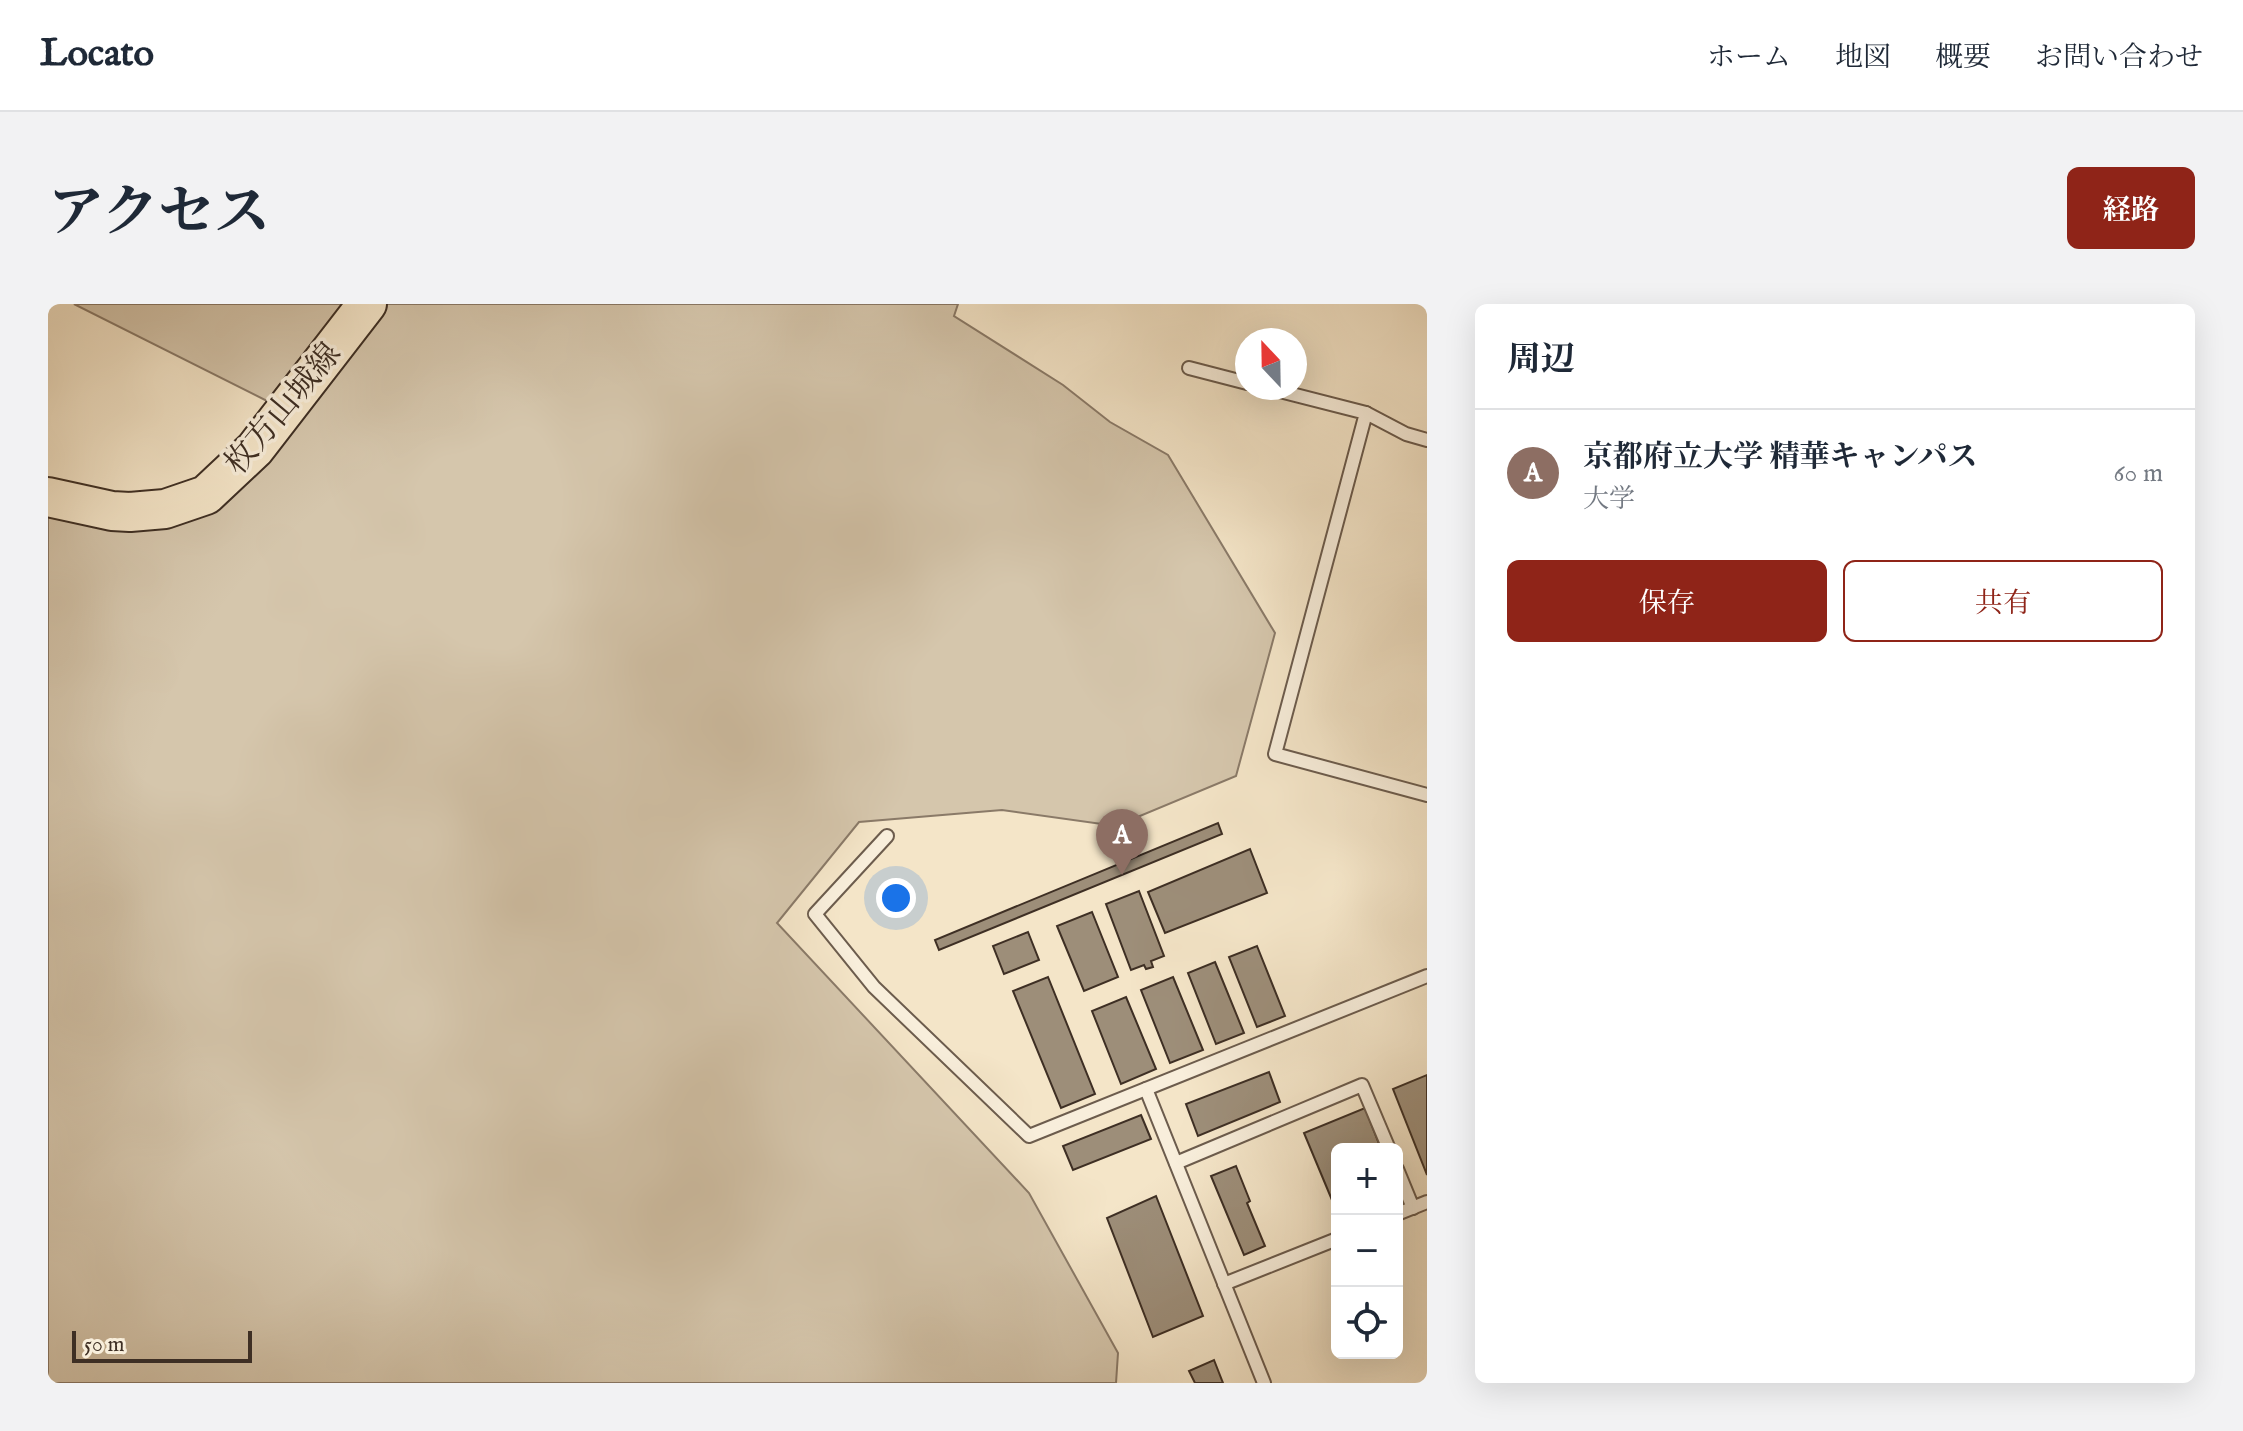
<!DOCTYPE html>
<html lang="ja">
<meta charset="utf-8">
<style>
body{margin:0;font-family:"IM FELL English","Noto Serif JP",serif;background:#f2f2f3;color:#1f2937}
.controls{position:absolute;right:24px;bottom:24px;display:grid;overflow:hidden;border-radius:12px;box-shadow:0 8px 32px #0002}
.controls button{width:72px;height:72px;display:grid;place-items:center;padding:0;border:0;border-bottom:2px solid #e0e1e3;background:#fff;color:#1f2937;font:40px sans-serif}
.compass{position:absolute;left:1187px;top:24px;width:72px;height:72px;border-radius:50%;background:#fff;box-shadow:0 8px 32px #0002;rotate:338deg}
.scale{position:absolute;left:24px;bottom:20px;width:180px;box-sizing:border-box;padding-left:8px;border:4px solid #3e2f24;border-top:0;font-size:22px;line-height:28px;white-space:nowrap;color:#3e2f24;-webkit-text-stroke:6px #f8eedb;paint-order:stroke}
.you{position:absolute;left:848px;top:594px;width:28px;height:28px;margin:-20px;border:6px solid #fff;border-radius:50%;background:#1a73e8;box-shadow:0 0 0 12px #1a73e833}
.badge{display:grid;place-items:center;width:52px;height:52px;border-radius:50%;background:#8f2418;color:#fff;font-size:26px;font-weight:700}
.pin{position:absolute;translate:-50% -66px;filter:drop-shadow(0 2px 4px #0008)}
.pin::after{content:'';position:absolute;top:42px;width:28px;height:24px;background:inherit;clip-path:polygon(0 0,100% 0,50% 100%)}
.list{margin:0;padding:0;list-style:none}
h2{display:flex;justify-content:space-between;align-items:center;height:104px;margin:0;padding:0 32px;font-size:34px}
h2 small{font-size:26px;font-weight:400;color:#747a83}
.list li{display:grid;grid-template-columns:52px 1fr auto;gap:24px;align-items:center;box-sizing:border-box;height:128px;padding:0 32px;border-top:2px solid #e0e1e3}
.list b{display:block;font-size:30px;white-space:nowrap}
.list p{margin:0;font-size:26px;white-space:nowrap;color:#747a83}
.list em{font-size:26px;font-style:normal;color:#747a83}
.actions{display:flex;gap:16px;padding:24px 32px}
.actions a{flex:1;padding:18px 0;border:2px solid #8f2418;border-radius:12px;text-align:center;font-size:28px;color:#8f2418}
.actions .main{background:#8f2418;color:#fff}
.icon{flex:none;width:44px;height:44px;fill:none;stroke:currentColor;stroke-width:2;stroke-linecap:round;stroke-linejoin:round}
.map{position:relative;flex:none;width:1379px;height:1079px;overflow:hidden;border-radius:12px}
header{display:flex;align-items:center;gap:48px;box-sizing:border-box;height:112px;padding:0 40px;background:#fff;border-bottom:2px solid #e0e1e3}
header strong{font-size:38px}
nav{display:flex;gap:44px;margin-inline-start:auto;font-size:28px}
.intro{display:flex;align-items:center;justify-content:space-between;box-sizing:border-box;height:192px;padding:0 48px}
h1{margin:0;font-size:56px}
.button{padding:20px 36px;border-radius:12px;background:#8f2418;color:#fff;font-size:28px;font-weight:700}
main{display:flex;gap:48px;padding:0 48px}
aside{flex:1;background:#fff;border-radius:12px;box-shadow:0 8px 32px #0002}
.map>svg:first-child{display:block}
.green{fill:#d5c6ac;stroke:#8a7a68;stroke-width:2}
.building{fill:#9d8e79;stroke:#3e2f24;stroke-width:2}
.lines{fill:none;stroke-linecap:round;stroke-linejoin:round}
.lane-casing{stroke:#6c5c4d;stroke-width:16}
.primary-casing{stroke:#3e2f24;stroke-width:42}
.lane{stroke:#f8eedb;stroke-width:12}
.primary{stroke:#f4e5c8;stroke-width:38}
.labels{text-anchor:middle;stroke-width:7;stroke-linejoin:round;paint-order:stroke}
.street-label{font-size:32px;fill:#3e2f24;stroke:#f8eedb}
</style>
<header>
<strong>Locato</strong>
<nav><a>ホーム</a><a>地図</a><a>概要</a><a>お問い合わせ</a></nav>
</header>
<div class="intro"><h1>アクセス</h1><a class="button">経路</a></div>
<main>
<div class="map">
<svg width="1379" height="1079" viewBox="0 0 1379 1079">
<rect width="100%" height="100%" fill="#f4e5c8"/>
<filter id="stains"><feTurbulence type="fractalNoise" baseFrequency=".0025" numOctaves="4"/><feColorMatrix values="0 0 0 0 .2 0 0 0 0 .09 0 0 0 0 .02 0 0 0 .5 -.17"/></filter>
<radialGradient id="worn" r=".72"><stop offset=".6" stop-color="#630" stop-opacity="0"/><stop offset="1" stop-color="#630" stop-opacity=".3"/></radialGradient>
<!-- green -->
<g class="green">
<polygon points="26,0 297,0 219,97"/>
<polygon points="337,0 910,0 906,12 1015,81 1062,118 1120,151 1227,329 1188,472 1068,522 954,506 811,518 729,619 981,889 1070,1049 1068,1079 0,1079 0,213 63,226 101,225"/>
</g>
<!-- building -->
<g class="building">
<polygon points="1170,519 1174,530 891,646 887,636"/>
<polygon points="1202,545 1219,589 1117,629 1100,588"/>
<polygon points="1091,587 1116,652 1103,657 1105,663 1098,665 1096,661 1083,666 1058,600"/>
<polygon points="1044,608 1070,673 1036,687 1009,622"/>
<polygon points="980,628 991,656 956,670 945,642"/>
<polygon points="1209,642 1237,712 1209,723 1181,653"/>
<polygon points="1167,658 1196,729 1168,740 1140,669"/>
<polygon points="1000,673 1047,790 1013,804 965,687"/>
<polygon points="1125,673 1155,746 1122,759 1093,686"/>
<polygon points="1078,693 1108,765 1073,780 1044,707"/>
<polygon points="1221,768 1232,798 1150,832 1138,800"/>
<polygon points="1379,771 1379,871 1345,785"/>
<polygon points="1317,804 1333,845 1289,845 1289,908 1256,829"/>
<polygon points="1093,811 1103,835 1025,866 1015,842"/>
<polygon points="1188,862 1202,897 1199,899 1217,942 1196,951 1163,872"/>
<polygon points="1108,892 1155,1012 1105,1033 1059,914"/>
<polygon points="1166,1056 1175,1079 1147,1079 1141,1067"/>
</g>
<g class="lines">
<defs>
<g id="lane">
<polyline points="1141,64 1199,79"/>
<polyline points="1220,84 1318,109 1227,450 1379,491"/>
<polyline points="1318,109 1358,130 1379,136"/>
<polyline points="839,532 767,610 826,683 981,832 1379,672"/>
<polyline points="1098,785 1216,1079"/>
<polyline points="1128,859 1314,781 1341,845"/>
<polyline points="1349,865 1365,904"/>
<polyline points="1349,910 1379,898"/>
<polyline points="1176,980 1289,935"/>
</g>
<polyline id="primary" points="0,193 64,207 82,208 117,205 158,191 207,145 319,0"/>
</defs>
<!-- lane casing -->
<use href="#lane" class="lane-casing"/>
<!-- primary casing -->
<use href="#primary" class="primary-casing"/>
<!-- lane -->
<use href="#lane" class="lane"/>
<!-- primary -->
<use href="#primary" class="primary"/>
</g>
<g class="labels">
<!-- street labels -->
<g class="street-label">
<text transform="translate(234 104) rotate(-50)" y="11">枚方山城線</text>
</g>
</g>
<rect width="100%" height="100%" filter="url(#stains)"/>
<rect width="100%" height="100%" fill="url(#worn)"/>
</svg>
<div class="controls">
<button>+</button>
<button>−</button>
<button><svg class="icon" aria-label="locate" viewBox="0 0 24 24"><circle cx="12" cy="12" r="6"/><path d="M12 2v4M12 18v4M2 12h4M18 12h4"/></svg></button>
</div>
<svg class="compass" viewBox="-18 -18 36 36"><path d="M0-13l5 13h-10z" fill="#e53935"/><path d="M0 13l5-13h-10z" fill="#747a83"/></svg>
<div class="scale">50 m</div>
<div class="you"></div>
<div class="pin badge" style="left:1074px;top:571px;background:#8d6e63">A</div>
</div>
<aside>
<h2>周辺<small></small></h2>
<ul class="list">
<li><span class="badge" style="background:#8d6e63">A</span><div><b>京都府立大学 精華キャンパス</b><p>大学</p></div><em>60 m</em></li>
</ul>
<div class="actions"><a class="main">保存</a><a>共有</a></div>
</aside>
</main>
